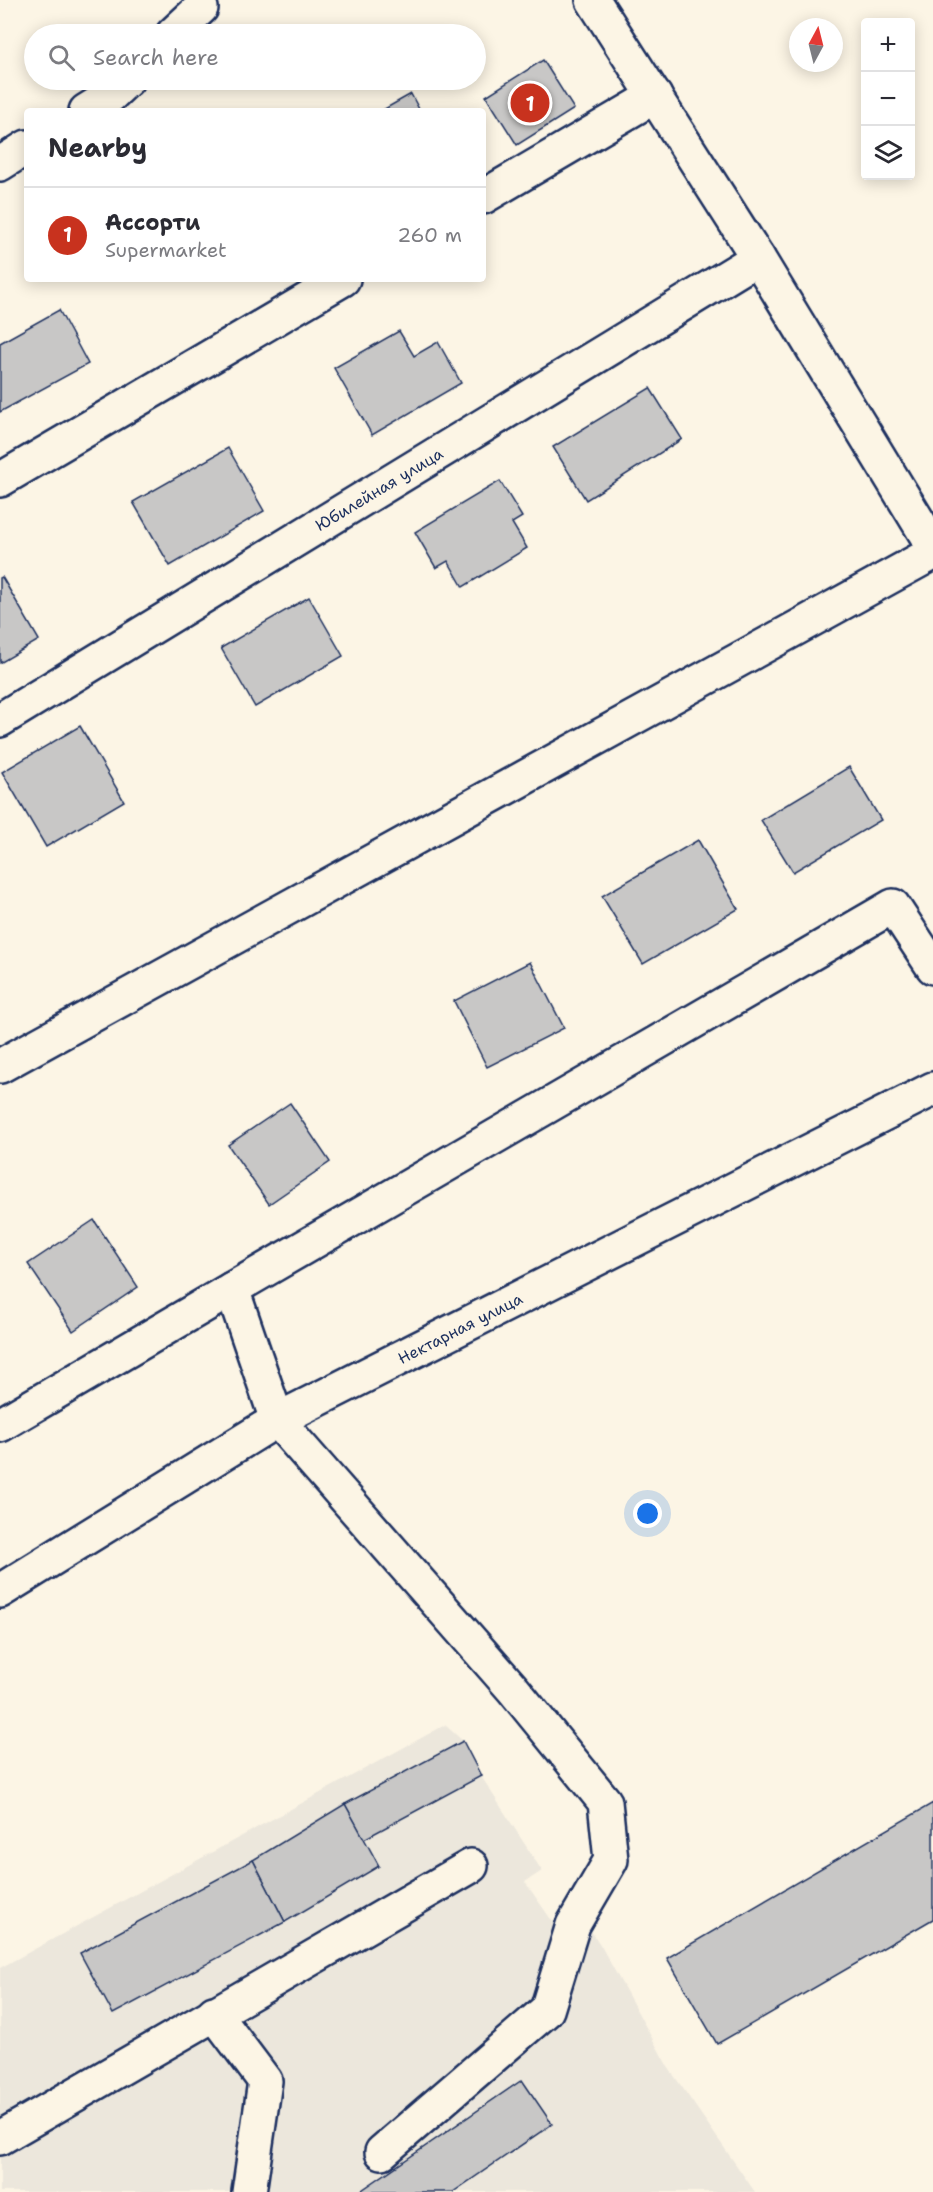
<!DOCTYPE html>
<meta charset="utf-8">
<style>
body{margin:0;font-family:"Shantell Sans",sans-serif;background:#f7f7f7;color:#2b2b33}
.controls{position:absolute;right:18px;top:18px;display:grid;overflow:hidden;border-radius:6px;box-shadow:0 3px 15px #0003}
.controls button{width:54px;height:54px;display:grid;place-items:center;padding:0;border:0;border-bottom:2px solid #e1e1e2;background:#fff;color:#2b2b33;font:30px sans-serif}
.compass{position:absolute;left:789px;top:18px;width:54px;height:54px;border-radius:50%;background:#fff;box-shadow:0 3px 15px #0003;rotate:7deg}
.you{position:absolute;left:648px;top:1514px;width:21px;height:21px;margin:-15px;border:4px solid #fff;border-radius:50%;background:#1a73e8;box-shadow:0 0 0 9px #1a73e833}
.badge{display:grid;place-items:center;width:39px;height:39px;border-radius:50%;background:#c8321e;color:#fff;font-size:20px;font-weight:700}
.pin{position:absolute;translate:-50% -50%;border:3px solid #fff;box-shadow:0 2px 6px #0006}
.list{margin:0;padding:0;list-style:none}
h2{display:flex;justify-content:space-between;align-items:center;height:78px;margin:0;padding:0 24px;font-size:26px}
h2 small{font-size:20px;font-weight:400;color:#7c7c81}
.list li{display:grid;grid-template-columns:39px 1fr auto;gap:18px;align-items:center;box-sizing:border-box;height:96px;padding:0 24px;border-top:2px solid #e1e1e2}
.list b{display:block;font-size:22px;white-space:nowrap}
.list p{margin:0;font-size:20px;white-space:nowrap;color:#7c7c81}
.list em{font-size:20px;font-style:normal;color:#7c7c81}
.icon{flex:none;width:33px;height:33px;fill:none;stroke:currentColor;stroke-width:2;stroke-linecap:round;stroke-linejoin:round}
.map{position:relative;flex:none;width:933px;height:2192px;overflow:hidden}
.search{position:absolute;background:#fff;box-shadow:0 3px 15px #0003;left:24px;top:24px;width:462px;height:66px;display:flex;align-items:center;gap:15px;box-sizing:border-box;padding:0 21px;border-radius:33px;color:#7c7c81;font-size:22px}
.panel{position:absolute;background:#fff;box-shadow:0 3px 15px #0003;left:24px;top:108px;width:462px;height:174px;border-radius:6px}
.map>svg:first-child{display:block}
.built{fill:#ece7dc}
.building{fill:#c8c7c6;stroke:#1b2f5e;stroke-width:1.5}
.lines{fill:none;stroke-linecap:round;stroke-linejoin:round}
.minor-casing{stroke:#1b2f5e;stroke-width:38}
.minor{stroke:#fcf5e5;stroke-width:33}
.labels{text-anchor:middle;stroke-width:6;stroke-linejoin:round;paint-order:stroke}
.street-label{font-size:16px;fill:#1b2f5e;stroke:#fcf5e5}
</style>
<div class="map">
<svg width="933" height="2192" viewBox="0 0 933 2192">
<rect width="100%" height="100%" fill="#fcf5e5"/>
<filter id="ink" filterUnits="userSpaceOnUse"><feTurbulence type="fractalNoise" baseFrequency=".0167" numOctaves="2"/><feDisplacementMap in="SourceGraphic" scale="12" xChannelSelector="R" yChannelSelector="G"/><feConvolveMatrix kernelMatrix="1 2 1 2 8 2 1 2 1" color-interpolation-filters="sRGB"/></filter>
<g filter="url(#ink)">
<!-- built -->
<polygon class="built" points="445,1725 463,1741 481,1776 542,1871 525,1882 555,1925 586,1923 601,1946 668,2067 755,2192 0,2192 0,1968"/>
<!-- building -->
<g class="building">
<polygon points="543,60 574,109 517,145 486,96"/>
<polygon points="411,94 420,111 381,111"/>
<polygon points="59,310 88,364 0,412 0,343"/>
<polygon points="399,331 414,356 438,342 461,383 372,435 334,368"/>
<polygon points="650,388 682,439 586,500 553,447"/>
<polygon points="228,448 264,511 170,566 133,502"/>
<polygon points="500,481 522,517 512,523 527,548 463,587 448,561 436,568 415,532"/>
<polygon points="2,577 39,640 0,663 0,578"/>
<polygon points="309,597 343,656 255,707 221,648"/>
<polygon points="80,726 124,801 46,847 2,772"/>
<polygon points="849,767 881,820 793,872 761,820"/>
<polygon points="698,840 738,909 643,964 602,896"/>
<polygon points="530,962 564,1028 487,1067 454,1001"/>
<polygon points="290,1103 330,1162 269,1204 228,1145"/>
<polygon points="94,1220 138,1287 73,1331 28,1264"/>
<polygon points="463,1741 481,1776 364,1839 345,1804"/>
<polygon points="933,1803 933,1919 717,2044 667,1958"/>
<polygon points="345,1804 379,1866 285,1922 253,1860"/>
<polygon points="253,1860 285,1922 113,2014 80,1953"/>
<polygon points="522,2080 552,2124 453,2192 359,2192"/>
</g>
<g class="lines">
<defs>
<g id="minor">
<polyline points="593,0 758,258 933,546"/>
<polyline points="173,34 201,8"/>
<polyline points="86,111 110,96 127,80"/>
<polyline points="0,164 27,147"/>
<polyline points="483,197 655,96"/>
<polyline points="0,480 343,279"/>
<polyline points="0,720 758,258"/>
<polyline points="0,1066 933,553"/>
<polyline points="0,1425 232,1289"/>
<polyline points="0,1591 277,1420 933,1089"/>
<polyline points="214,2013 265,2081 249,2192"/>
<polyline points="0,2138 471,1866"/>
<polyline points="382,2152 547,2010 573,1925 611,1860 605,1802 513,1689 277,1420 232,1289 893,906 933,967"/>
</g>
</defs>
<!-- minor casing -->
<use href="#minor" class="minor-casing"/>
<!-- minor -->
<use href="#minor" class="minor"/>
</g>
</g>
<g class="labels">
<!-- street labels -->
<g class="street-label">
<text transform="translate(379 489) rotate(-31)" y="6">Юбилейная улица</text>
<text transform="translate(460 1328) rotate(-27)" y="6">Нектарная улица</text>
</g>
</g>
</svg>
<div class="controls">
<button>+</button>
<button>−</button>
<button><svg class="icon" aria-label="layers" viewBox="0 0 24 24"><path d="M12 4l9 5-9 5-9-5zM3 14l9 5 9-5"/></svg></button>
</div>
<svg class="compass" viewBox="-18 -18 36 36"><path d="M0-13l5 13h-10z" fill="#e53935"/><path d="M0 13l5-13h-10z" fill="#7c7c81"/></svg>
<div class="you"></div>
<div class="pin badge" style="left:530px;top:103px">1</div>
<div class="search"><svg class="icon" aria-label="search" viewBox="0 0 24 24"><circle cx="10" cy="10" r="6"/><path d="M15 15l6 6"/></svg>Search here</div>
<section class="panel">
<h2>Nearby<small></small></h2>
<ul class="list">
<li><span class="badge">1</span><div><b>Ассорти</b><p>Supermarket</p></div><em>260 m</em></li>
</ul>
</section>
</div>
